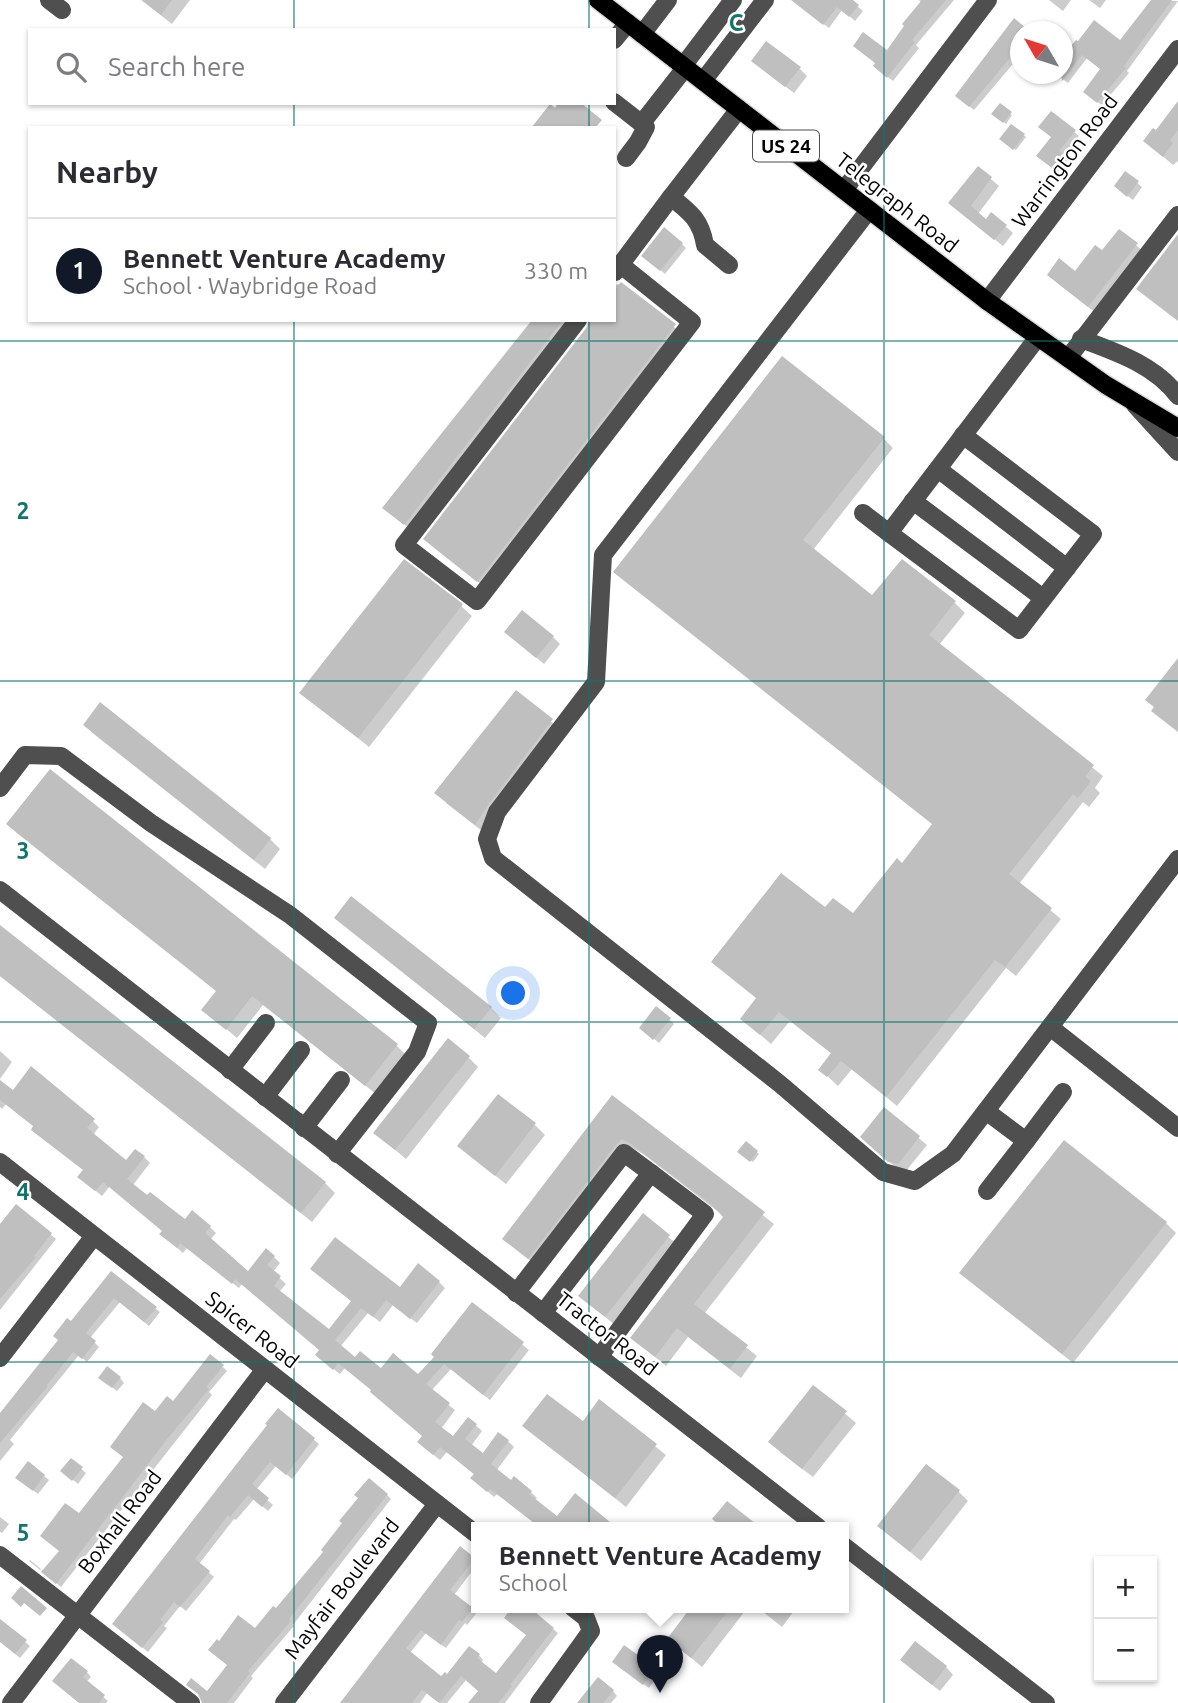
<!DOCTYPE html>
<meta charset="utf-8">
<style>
body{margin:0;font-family:Ubuntu,sans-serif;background:#f2f2f3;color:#2b2b33}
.controls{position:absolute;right:21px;bottom:21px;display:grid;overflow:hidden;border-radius:0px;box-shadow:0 2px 5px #0004}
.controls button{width:63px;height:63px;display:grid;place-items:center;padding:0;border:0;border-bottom:2px solid #e1e1e2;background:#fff;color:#2b2b33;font:35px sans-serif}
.compass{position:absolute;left:1010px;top:21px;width:63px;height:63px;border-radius:50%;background:#fff;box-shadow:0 2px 5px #0004;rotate:309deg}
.you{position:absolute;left:514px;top:994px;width:24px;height:24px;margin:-18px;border:5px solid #fff;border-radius:50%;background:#1a73e8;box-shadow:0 0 0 10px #1a73e833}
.badge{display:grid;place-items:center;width:46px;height:46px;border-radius:50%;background:#111827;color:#fff;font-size:23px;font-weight:700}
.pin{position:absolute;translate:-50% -58px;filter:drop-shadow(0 2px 4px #0008)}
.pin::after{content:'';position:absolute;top:37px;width:24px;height:21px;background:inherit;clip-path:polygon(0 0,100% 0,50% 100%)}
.popup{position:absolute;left:471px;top:1522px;width:378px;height:91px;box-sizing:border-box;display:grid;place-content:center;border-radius:0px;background:#fff;filter:drop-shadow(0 2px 5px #0005);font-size:23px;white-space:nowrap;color:#7c7c81}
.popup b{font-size:26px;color:#2b2b33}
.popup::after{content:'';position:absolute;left:50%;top:100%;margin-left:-14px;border:14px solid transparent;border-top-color:#fff}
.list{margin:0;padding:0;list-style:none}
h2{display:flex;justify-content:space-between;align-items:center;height:91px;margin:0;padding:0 28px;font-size:30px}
h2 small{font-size:23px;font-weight:400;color:#7c7c81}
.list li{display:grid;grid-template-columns:46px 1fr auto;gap:21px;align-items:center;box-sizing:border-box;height:105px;padding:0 28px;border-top:2px solid #e1e1e2}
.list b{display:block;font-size:26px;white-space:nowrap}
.list p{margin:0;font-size:23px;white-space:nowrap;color:#7c7c81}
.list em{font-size:23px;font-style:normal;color:#7c7c81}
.icon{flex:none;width:38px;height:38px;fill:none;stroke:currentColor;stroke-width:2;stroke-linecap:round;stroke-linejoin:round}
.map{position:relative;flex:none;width:1178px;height:1703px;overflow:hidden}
.search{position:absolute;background:#fff;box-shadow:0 2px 5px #0004;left:28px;top:28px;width:588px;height:77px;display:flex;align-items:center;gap:18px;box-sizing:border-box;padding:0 24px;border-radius:0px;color:#7c7c81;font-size:26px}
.panel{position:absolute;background:#fff;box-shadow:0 2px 5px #0004;left:28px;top:126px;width:588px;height:196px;border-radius:0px}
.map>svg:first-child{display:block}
.shadow{fill:#0003}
.building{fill:#bfbfbf}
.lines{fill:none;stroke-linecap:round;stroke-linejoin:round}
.major-casing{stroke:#dbdbdb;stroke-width:21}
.minor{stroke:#4f4f4f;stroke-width:18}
.major{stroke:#000;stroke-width:18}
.grid{fill:none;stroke:#0f766e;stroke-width:2;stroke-opacity:0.55}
.labels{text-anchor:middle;stroke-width:5;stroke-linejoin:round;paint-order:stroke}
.shield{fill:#fff;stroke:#4c4c4c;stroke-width:2}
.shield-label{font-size:19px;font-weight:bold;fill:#000}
.street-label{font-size:21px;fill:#000;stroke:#fff}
.grid-label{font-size:23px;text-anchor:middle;font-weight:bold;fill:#0f766e;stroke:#fff;stroke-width:5;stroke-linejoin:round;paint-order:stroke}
</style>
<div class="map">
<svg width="1178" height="1703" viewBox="0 0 1178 1703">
<rect width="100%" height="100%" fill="#fff"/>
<!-- shadow -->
<g class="shadow">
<polygon points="141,0 190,0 172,24"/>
<polygon points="805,0 850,0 863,11 855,21 842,10 829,28 805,10"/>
<polygon points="919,0 954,0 916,45 919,48 893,81 880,71 887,52 921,3"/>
<polygon points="1049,0 1071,0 1063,11"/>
<polygon points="1089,0 1106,0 1100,8"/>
<polygon points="1153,0 1178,1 1127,71 1129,73 1102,105 1089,96 1102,70 1087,58 1068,83 1056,74 1062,74 1062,52 1066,55 1120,42"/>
<polygon points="1014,20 1020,32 1020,49 1015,56 1018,58 974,110 962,101"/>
<polygon points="761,68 800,69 807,76 794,93"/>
<polygon points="1000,105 1012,115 1006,124 994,114"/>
<polygon points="1178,109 1178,161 1173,165 1145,141"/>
<polygon points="1052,114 1079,136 1063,157 1067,160 1058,172 1043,160 1053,137"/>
<polygon points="1012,126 1026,137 1016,150 1002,139"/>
<polygon points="978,168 999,186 978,214 987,221 1005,226 1013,233 1003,246 958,210"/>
<polygon points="1126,173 1142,187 1133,200 1120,190"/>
<polygon points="682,244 686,248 665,274 648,260"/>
<polygon points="1136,245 1144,252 1096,313 1056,282 1075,273 1102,253"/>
<polygon points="621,284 685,336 488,590 425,539 589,328 614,320 614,285"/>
<polygon points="534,320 585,320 416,534 385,508"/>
<polygon points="883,438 893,448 813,550 873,598 955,603 965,613 939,645 1103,776 1095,788 1100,793 1089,807 1083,802 1019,884 1061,919 1016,976 1006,968 897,1106 852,1069 838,1086 820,1069 832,1054 790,1021 771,1044 742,1019 825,910 853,916 902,865 934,825 616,572"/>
<polygon points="461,606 472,616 369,747 301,693"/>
<polygon points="553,637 560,644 544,664 514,639"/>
<polygon points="516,692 562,731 486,834 446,803"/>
<polygon points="100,705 270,839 280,849 265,869 95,735 85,725"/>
<polygon points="50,771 397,1046 407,1056 376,1094 263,1005 237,1038 204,1010 218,992 18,834 8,824"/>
<polygon points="336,918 491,1008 501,1018 485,1038"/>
<polygon points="0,927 325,1183 335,1193 312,1222 0,976"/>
<polygon points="669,1019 674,1024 659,1043 646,1032"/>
<polygon points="0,1051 12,1062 0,1079"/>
<polygon points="468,1057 478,1067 406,1159 375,1133"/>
<polygon points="0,1082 13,1092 93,1121 99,1127 93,1135 127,1163 144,1157 150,1163 133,1185 185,1221 210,1227 216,1233 210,1240 248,1273 274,1257 280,1263 273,1272 286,1284 279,1292 329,1331 353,1302 400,1289 439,1282 445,1288 417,1323 393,1305 380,1322 368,1313 340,1347 355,1359 381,1371 419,1376 436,1357 472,1304 529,1350 490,1400 451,1369 431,1391 455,1410 441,1429 453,1439 469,1419 482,1431 471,1446 483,1455 508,1441 514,1447 496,1471 511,1483 531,1492 537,1498 535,1500 557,1518 613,1527 539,1527 497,1494 494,1497 479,1484 475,1475 447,1452 440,1460 425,1448 424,1436 373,1391 345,1368 340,1374 323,1361 321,1350 242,1284 239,1288 187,1248 183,1253 168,1240 164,1231 110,1186 102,1196 86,1183 85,1171 35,1127 6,1104 2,1109 0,1107"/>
<polygon points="613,1097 774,1224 704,1314 757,1356 741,1378 688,1337 666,1366 632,1338 725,1217 643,1154 632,1148 625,1156 539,1268 504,1239"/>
<polygon points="884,1109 927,1145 906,1171 898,1169 869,1144"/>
<polygon points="535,1125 545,1135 506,1184 470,1156"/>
<polygon points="746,1144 759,1154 753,1162 740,1152"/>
<polygon points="16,1207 56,1239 0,1310 0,1228"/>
<polygon points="643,1216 679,1246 616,1326 580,1296"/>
<polygon points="1166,1223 1176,1233 1073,1363 971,1282"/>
<polygon points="111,1273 160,1312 149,1326 120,1302 90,1338 99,1347 87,1362 79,1355 10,1440 14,1444 0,1461 0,1416"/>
<polygon points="223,1367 227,1371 209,1392 212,1395 61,1587 48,1576 79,1516 125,1458 155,1413 173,1404"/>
<polygon points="120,1378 124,1383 117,1391 105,1382"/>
<polygon points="814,1387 856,1423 813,1477 780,1452"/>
<polygon points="600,1402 666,1455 626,1507 524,1426 583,1424"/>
<polygon points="270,1425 313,1439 319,1444 292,1479 276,1466 256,1490 273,1505 268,1511 254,1499 236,1520 234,1519 199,1564 214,1577 186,1611 180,1606 164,1626 167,1628 148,1652 120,1629"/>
<polygon points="71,1460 86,1473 78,1484 67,1475"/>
<polygon points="44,1476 49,1480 38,1494 22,1482"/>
<polygon points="958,1491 968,1501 921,1561 879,1526"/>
<polygon points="387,1495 391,1499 293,1625 294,1626 251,1676 253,1678 234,1703 203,1703 207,1693 255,1630 276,1611 325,1552 360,1498"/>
<polygon points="0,1517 9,1524 2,1533 0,1532"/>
<polygon points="473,1559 476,1566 454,1595 476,1614 467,1625 465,1623 446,1648 426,1633 410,1653 442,1679 479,1655 483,1660 481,1663 496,1675 553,1629 558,1633 505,1703 470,1703 480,1691 466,1680 447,1703 440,1703 427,1693 420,1703 341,1703"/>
<polygon points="30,1560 41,1569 40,1570 29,1561"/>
<polygon points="693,1607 748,1607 702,1667 669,1639"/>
<polygon points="757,1607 797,1607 782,1627"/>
<polygon points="0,1621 30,1646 20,1658 0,1641"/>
<polygon points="618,1666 654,1670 659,1674 649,1688"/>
<polygon points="909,1667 946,1667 953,1675 940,1691"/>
<polygon points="87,1672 91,1677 86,1682 108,1701 106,1703 81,1703 59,1685"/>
<polygon points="613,1691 617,1696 611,1703 581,1703"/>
</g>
<!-- building -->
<g class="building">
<polygon points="142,0 172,0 161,15"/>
<polygon points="791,0 853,0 859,5 849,17 837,7 823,25"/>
<polygon points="922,0 946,0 912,40 915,42 887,78 873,66 875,63 853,46 863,32 887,50 904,26 902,24"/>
<polygon points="1151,0 1172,0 1124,66 1126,68 1097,103 1083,92 1100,69 1082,55 1062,81 1062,56 1076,40 1078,41 1094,20 1120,40"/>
<polygon points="1014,18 1031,32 1020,32 1020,39 1012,51 1014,53 969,107 955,96"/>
<polygon points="766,41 801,67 785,87 751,61"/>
<polygon points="1178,101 1178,130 1170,140 1173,143 1163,157 1143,141 1153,128 1156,130"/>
<polygon points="558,103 581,103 602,120 595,128 531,128 550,104 555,108"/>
<polygon points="1000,103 1012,112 1003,123 991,114"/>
<polygon points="1051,111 1076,130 1059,151 1063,154 1052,168 1036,156 1051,137 1038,127"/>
<polygon points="1011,124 1025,134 1013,150 999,139"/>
<polygon points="978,166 992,177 971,206 986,219 991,212 1007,225 994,240 948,203"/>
<polygon points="1125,171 1139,181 1127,197 1114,186"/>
<polygon points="664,227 683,243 660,271 641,256"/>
<polygon points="1119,229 1138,243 1088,307 1047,275 1059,258 1075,271 1095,245 1102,250"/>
<polygon points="1178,234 1178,321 1136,289"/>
<polygon points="621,282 676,324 477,582 423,539 587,327 589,320 614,320 614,290"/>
<polygon points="532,320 563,320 404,525 382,508"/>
<polygon points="782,356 885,437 803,540 872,595 902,559 956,601 929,635 1094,765 1085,777 1091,781 1078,798 1073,794 1009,874 1052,908 1005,967 995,960 886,1097 841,1061 827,1077 818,1070 831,1053 779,1012 760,1035 740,1019 756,998 711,962 781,873 825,907 833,898 853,913 897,858 902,863 932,824 613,572"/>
<polygon points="404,559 463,604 358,738 299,693"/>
<polygon points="522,610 554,636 536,658 504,632"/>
<polygon points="1178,658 1178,732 1151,711 1154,707 1145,700"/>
<polygon points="516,690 553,719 488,805 475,825 434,793"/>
<polygon points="100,702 271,838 254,860 83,725"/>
<polygon points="50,769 398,1044 365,1086 252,996 226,1030 201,1010 216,991 6,824"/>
<polygon points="351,896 492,1007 474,1029 334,918"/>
<polygon points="0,925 326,1182 301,1213 0,976"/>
<polygon points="656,1006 671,1018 653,1040 639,1028"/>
<polygon points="448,1038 470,1056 395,1150 373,1133"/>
<polygon points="31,1066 95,1119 87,1128 126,1160 135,1149 145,1156 127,1179 147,1195 150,1192 185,1219 192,1210 211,1226 205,1233 248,1271 266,1248 275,1256 267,1265 281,1276 274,1286 329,1329 351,1301 310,1269 335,1237 400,1287 418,1263 440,1281 410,1319 386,1300 373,1317 361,1308 335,1340 355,1357 360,1351 381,1368 393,1353 418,1374 434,1357 431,1354 472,1302 524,1342 483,1395 444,1364 426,1384 450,1403 435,1422 453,1436 468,1417 477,1424 465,1439 483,1453 498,1432 509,1440 491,1464 511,1480 514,1476 532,1491 529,1494 557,1516 575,1493 616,1527 540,1527 490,1489 487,1492 470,1478 474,1474 440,1447 433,1455 417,1442 422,1436 370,1392 371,1390 338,1363 333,1370 315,1355 319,1350 235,1279 232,1284 180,1243 177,1248 159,1234 162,1231 103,1182 95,1191 77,1177 83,1170 31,1130 33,1126 0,1100 0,1080 13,1090"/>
<polygon points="498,1094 536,1123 495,1176 457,1146"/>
<polygon points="612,1095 765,1212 694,1304 748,1345 730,1369 677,1328 655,1357 630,1338 723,1217 712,1205 631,1144 622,1139 615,1146 528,1259 502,1239"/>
<polygon points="884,1107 920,1136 898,1164 888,1162 860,1137"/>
<polygon points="1064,1140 1167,1222 1062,1354 959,1273"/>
<polygon points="746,1141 758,1151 750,1162 737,1152"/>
<polygon points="16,1204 52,1233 34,1256 36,1257 0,1299 0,1224"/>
<polygon points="643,1213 670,1235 605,1317 578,1296"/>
<polygon points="111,1271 157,1307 144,1322 114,1298 86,1333 96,1341 82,1359 73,1352 47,1385 48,1386 0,1443 0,1413 58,1340 53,1336 67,1318 71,1321"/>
<polygon points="210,1354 224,1365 206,1387 209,1389 168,1438 56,1584 41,1572 59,1551 40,1536 65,1503 79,1513 123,1457 110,1447 143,1402 155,1411 167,1396 173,1401"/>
<polygon points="107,1366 121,1377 112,1388 98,1378"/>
<polygon points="813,1385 847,1411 802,1469 768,1442"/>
<polygon points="547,1394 583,1421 599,1399 657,1444 615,1498 522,1426"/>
<polygon points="278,1408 315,1438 286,1475 270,1462 252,1484 269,1498 262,1507 248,1495 230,1517 228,1515 195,1559 210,1571 180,1607 174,1602 160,1620 163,1622 142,1648 112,1624 267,1425 265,1424"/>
<polygon points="71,1458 83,1467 72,1481 60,1471"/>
<polygon points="28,1461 45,1475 33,1491 15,1478"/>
<polygon points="926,1464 960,1490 910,1552 877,1526"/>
<polygon points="369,1478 388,1494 289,1619 291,1621 248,1671 250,1673 227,1703 202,1703 198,1694 186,1685 191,1678 207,1691 227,1665 208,1650 217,1639 219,1641 238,1615 255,1628 273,1606 276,1608 323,1552 321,1550 342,1523 339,1521 358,1498 354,1495"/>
<polygon points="727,1501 760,1527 722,1527 712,1519"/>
<polygon points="460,1546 475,1558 450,1590 473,1608 462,1622 459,1620 441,1645 421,1630 406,1648 441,1676 445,1672 447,1674 469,1646 480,1654 477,1658 496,1673 526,1635 504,1618 512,1607 529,1607 554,1628 510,1685 512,1686 498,1703 468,1703 478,1691 461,1676 439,1703 422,1690 412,1703 340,1703"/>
<polygon points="21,1586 47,1608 40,1616 24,1603 21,1607 11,1598"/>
<polygon points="691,1607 731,1607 691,1658 667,1639"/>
<polygon points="0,1619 27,1640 15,1654 0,1642"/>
<polygon points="915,1641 947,1666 932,1685 900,1660"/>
<polygon points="624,1645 656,1668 643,1685 612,1662"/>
<polygon points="71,1658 88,1671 83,1677 105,1695 99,1703 79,1703 52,1681"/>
<polygon points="598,1677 614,1690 603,1703 577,1703"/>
</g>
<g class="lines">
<defs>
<polyline id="major" points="598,0 987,301 1106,385 1178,428"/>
</defs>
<!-- major casing -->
<use href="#major" class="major-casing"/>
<!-- minor -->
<g class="minor">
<polyline points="49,0 62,10"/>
<polyline points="642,34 668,0"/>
<polyline points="614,40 628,23"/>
<polyline points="683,66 733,0"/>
<polyline points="703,81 765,0"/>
<polyline points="614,102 646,127 638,142 626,158"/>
<polyline points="642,123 685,68"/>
<polyline points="844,190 988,0"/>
<polyline points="869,210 603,555 596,682 497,812 487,839 493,858 780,1084 883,1172 915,1181 953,1154 1178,859"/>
<path d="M 729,265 L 705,245 C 701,220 690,212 671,197 L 739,109"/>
<polyline points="615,272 671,197"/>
<polyline points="987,301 1178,49"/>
<polyline points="578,320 404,545 477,601 692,322 621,265"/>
<path d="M 1081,339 C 1116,352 1155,365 1178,396"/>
<polyline points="1068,358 1178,215"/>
<polyline points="1135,405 1178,452"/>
<polyline points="938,469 1067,568"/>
<polyline points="913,501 1043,598"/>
<polyline points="863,513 889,533 1038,337"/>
<polyline points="889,533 1019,630 1093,534 963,435"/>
<polyline points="0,788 25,755 61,756 151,823 290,915 428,1023 417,1052 337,1154"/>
<polyline points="0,890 818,1527"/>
<polyline points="1050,1027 1178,1128"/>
<polyline points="230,1070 266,1023"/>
<polyline points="265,1097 301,1050"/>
<polyline points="986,1111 1026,1141 987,1191"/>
<polyline points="304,1128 341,1080"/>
<polyline points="1026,1141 1063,1092"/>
<polyline points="0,1162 476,1534"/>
<polyline points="516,1293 624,1153 651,1173 543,1313"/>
<polyline points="599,1357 705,1214 651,1173"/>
<polyline points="0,1358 94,1236"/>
<polyline points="844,1546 1046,1703"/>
<polyline points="0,1555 191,1703"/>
<polyline points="11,1703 265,1369"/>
<polyline points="284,1703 437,1504"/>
<polyline points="539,1703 591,1631 586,1618 572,1607"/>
</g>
<!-- major -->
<use href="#major" class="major"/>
</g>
<!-- grid -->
<path class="grid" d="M 294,0 L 294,30M 589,0 L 589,30M 884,0 L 884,1703M 294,103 L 294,128M 589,103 L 589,128M 294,320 L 294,1703M 589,320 L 589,1703M 0,341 L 1178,341M 0,681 L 1178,681M 0,1022 L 1178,1022M 0,1362 L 1178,1362"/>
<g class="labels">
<!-- shield labels -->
<rect class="shield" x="753" y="130.5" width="66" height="31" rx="5"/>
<g class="shield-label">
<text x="786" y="153">US 24</text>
</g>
<!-- street labels -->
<g class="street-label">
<text transform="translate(1065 161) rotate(-53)" y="7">Warrington Road</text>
<text transform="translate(897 203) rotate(38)" y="7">Telegraph Road</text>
<text transform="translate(252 1330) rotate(38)" y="7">Spicer Road</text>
<text transform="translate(607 1334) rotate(38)" y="7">Tractor Road</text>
<text transform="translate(120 1522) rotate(-53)" y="7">Boxhall Road</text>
<text transform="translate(342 1589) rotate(-52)" y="7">Mayfair Boulevard</text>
</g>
</g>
<g class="grid-label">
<text x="736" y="31">C</text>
<text x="23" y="519">2</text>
<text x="23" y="859">3</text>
<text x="23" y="1200">4</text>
<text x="23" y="1541">5</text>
</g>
</svg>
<div class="controls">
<button>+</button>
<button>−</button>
</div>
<svg class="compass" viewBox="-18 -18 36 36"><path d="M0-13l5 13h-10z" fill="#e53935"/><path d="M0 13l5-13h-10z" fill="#7c7c81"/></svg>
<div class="you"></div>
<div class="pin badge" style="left:660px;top:1693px">1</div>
<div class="popup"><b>Bennett Venture Academy</b>School</div>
<div class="search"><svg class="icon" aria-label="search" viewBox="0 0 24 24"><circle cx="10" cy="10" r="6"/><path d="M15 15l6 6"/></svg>Search here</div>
<section class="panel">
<h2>Nearby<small></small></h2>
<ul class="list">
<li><span class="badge">1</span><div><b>Bennett Venture Academy</b><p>School · Waybridge Road</p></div><em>330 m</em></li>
</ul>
</section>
</div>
